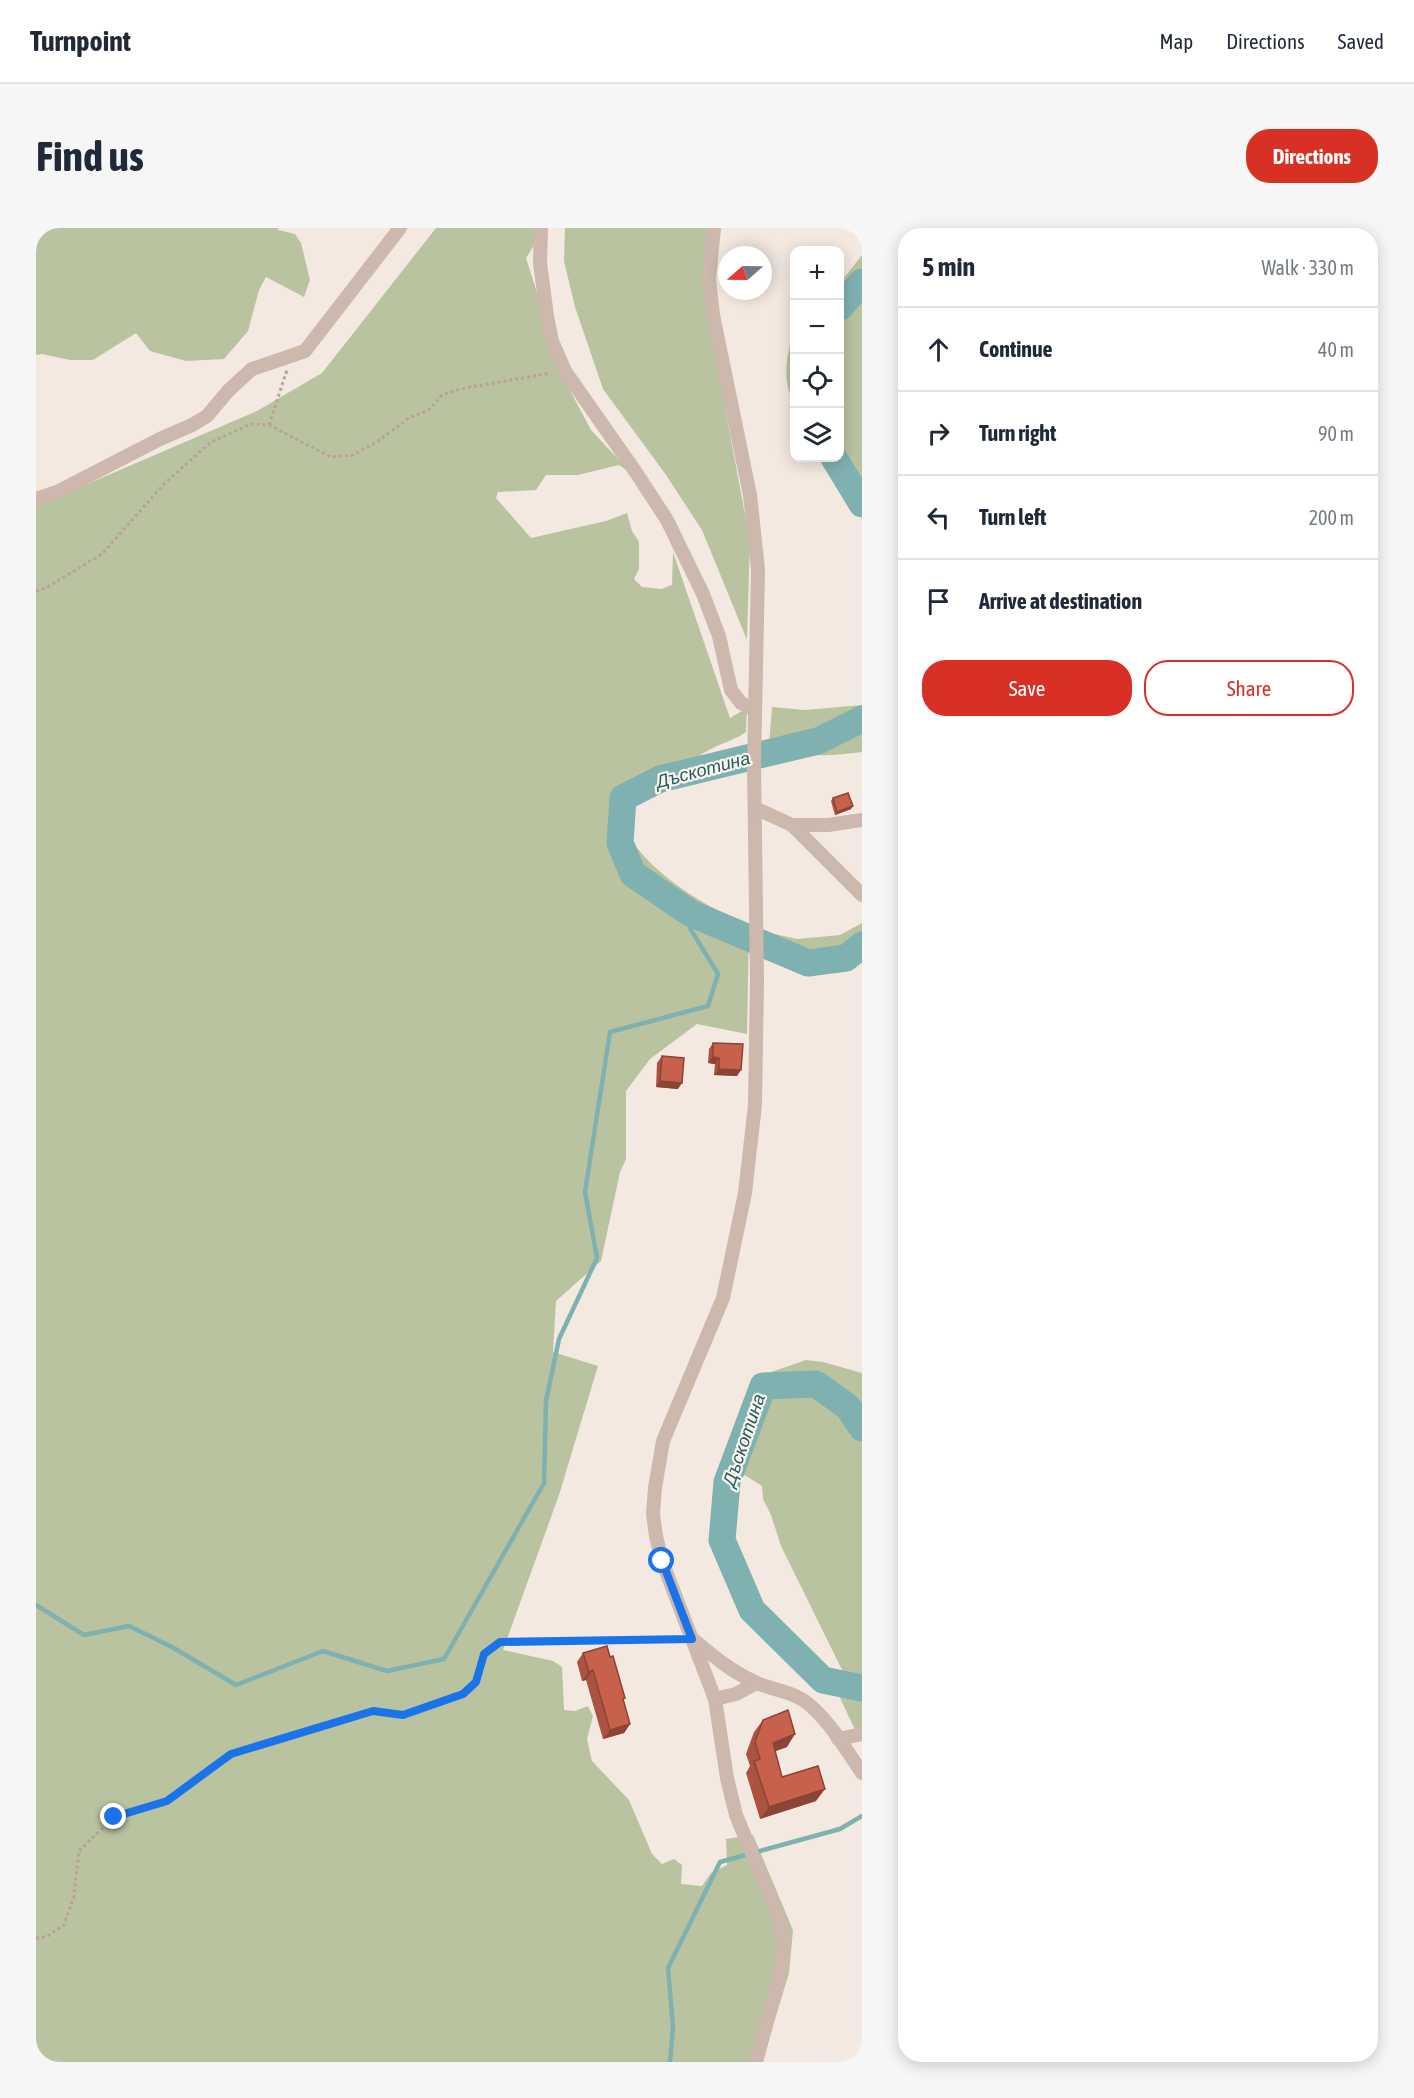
<!DOCTYPE html>
<meta charset="utf-8">
<style>
body{margin:0;font-family:"Asap Condensed",sans-serif;background:#f6f6f7;color:#1f2937}
.controls{position:absolute;right:18px;top:18px;display:grid;overflow:hidden;border-radius:12px;box-shadow:0 3px 15px #0003}
.controls button{width:54px;height:54px;display:grid;place-items:center;padding:0;border:0;border-bottom:2px solid #e0e1e3;background:#fff;color:#1f2937;font:30px sans-serif}
.compass{position:absolute;left:682px;top:18px;width:54px;height:54px;border-radius:50%;background:#fff;box-shadow:0 3px 15px #0003;rotate:250deg}
.stop{position:absolute;width:18px;height:18px;margin:-14px;border:4px solid #1a73e8;border-radius:50%;background:#fff}
.stop.end{background:#1a73e8;border-color:#fff;box-shadow:0 2px 6px #0008}
.list{margin:0;padding:0;list-style:none}
h2{display:flex;justify-content:space-between;align-items:center;height:78px;margin:0;padding:0 24px;font-size:26px}
h2 small{font-size:20px;font-weight:400;color:#747a83}
.list li{display:grid;grid-template-columns:39px 1fr auto;gap:18px;align-items:center;box-sizing:border-box;height:84px;padding:0 24px;border-top:2px solid #e0e1e3}
.list b{display:block;font-size:22px;white-space:nowrap}
.list em{font-size:20px;font-style:normal;color:#747a83}
.actions{display:flex;gap:12px;padding:18px 24px}
.actions a{flex:1;padding:14px 0;border:2px solid #d93025;border-radius:24px;text-align:center;font-size:21px;color:#d93025}
.actions .main{background:#d93025;color:#fff}
.icon{flex:none;width:33px;height:33px;fill:none;stroke:currentColor;stroke-width:2;stroke-linecap:round;stroke-linejoin:round}
.map{position:relative;flex:none;width:826px;height:1834px;overflow:hidden;border-radius:24px}
header{display:flex;align-items:center;gap:36px;box-sizing:border-box;height:84px;padding:0 30px;background:#fff;border-bottom:2px solid #e0e1e3}
header strong{font-size:28px}
nav{display:flex;gap:33px;margin-inline-start:auto;font-size:21px}
.intro{display:flex;align-items:center;justify-content:space-between;box-sizing:border-box;height:144px;padding:0 36px}
h1{margin:0;font-size:42px}
.button{padding:15px 27px;border-radius:24px;background:#d93025;color:#fff;font-size:21px;font-weight:700}
main{display:flex;gap:36px;padding:0 36px}
aside{flex:1;background:#fff;border-radius:24px;box-shadow:0 3px 15px #0003}
.map>svg:first-child{display:block}
.green{fill:#bac3a0}
.lines{fill:none;stroke-linecap:round;stroke-linejoin:round}
.stream{stroke:#7fb1b0;stroke-width:4.5}
.river{stroke:#7fb1b0;stroke-width:27}
.path{stroke:#b8a296;stroke-width:3;stroke-dasharray:3 3;stroke-linecap:butt}
.minor{stroke:#ccb8ac;stroke-width:14}
.wall{fill:#ab5341}
.shaded-wall{fill:#8b4435}
.building{fill:#c7614c;stroke:#8b4435;stroke-width:1.5}
.route{stroke:#1a73e8;stroke-width:8}
.labels{text-anchor:middle;stroke-width:4.5;stroke-linejoin:round;paint-order:stroke}
.water-label{font-size:18px;font-style:italic;fill:#205d5c;stroke:#fbf4ee}
</style>
<header>
<strong>Turnpoint</strong>
<nav><a>Map</a><a>Directions</a><a>Saved</a></nav>
</header>
<div class="intro"><h1>Find us</h1><a class="button">Directions</a></div>
<main>
<div class="map">
<svg width="826" height="1834" viewBox="0 0 826 1834">
<rect width="100%" height="100%" fill="#f4e9e1"/>
<!-- green -->
<g class="green">
<polygon points="0,0 242,0 242,2 259,6 265,15 274,52 268,69 230,49 223,62 212,103 188,131 150,133 114,123 100,105 57,132 34,132 6,126 0,127"/>
<path d="M 400,0 L 509,0 L 490,30 L 529,153 L 555,202 L 595,245 L 583,237 L 542,247 L 510,247 L 500,262 L 462,264 L 460,270 L 495,310 L 570,293 L 591,285 L 596,303 L 603,314 L 603,341 L 598,351 L 606,359 L 625,361 L 636,357 L 637,324 L 694,490 L 711,480 L 710,504 C 699,512 686,515 673,522 C 660,528 648,539 634,546 C 621,552 602,550 592,561 C 584,570 584,581 586,591 C 598,637 672,681 713,697 L 711,806 L 661,796 L 614,831 L 590,863 L 590,931 L 584,944 L 565,1033 L 520,1073 L 517,1124 L 562,1138 L 523,1267 L 467,1422 L 517,1433 L 526,1439 L 528,1482 L 539,1483 L 552,1478 L 557,1488 L 551,1511 L 556,1533 L 593,1572 L 616,1626 L 626,1636 L 638,1631 L 646,1637 L 645,1656 L 666,1658 L 675,1645 L 691,1637 L 690,1611 L 717,1607 L 757,1702 L 753,1745 L 726,1834 L 0,1834 L 0,278 L 221,183 L 286,145 Z"/>
<polygon points="529,0 675,0 682,142 714,313 711,412 666,302 630,247 567,161 539,79 528,33"/>
<polygon points="826,27 826,270 793,230 804,230 804,55"/>
<path d="M 758,102 L 758,174 C 745,152 751,125 758,102 Z"/>
<path d="M 826,477 L 826,524 C 787,529 770,529 733,517 L 736,479 L 769,482 Z"/>
<path d="M 826,695 L 826,724 C 797,731 770,747 740,733 L 739,706 L 761,711 L 804,707 Z"/>
<polygon points="770,1132 787,1134 826,1145 826,1504 822,1508 803,1468 812,1454 745,1318 735,1287 727,1271 726,1258 699,1241 694,1224 724,1148"/>
</g>
<g class="lines">
<!-- stream -->
<g class="stream">
<polyline points="0,1377 48,1407 93,1398 136,1419 200,1457 287,1423 351,1443 408,1431 508,1255 510,1173 523,1111 561,1030 549,964 574,804 672,778 682,746 654,700 654,685"/>
<polyline points="634,1834 637,1798 632,1740 684,1634 804,1601 826,1588"/>
</g>
<!-- river -->
<g class="river">
<polyline points="804,79 826,54"/>
<polyline points="798,230 826,276"/>
<polyline points="826,491 782,513 624,551 587,570 584,615 597,646 654,685 772,735 810,730 826,717"/>
<polyline points="826,1200 812,1179 780,1156 727,1158 691,1254 686,1312 716,1382 787,1452 826,1460"/>
</g>
<!-- path -->
<g class="path">
<polyline points="233,197 251,142"/>
<polyline points="0,363 10,360 66,326 128,256 175,214 215,196 233,197 295,229 317,227 342,213 373,190 393,182 406,167 424,161 515,145"/>
<polyline points="0,1710 10,1709 28,1697 38,1668 43,1623 78,1589 131,1573 195,1526 337,1483 367,1487 427,1466 439,1454 448,1426 464,1414 642,1411"/>
</g>
<!-- minor -->
<g class="minor">
<polyline points="505,0 504,35 511,88 516,113 529,143 599,243 631,292 667,366 683,408 695,462 705,475 719,482"/>
<polyline points="678,0 673,51 677,87 714,267 722,341 718,537 721,753 719,877 709,965 687,1070 627,1213 619,1260 617,1286 620,1308 626,1333 679,1471 691,1550 700,1587 743,1690 748,1715 745,1741 720,1834"/>
<polyline points="0,271 21,264 124,211 156,197 171,188 192,163 216,141 269,123 364,0"/>
<polyline points="719,580 756,597 792,597 826,592"/>
<polyline points="756,597 826,667"/>
<path d="M 658,1412 C 677,1428 696,1444 719,1454 C 735,1462 752,1462 767,1472 C 791,1488 810,1522 826,1545"/>
<polyline points="679,1471 700,1466 720,1455"/>
<polyline points="802,1511 826,1506"/>
</g>
</g>
<!-- wall -->
<g class="wall">
<polygon points="797,570 815,581 799,587 795,573"/>
<polygon points="677,815 701,848 678,847 679,836 672,835 673,821"/>
<polygon points="626,828 642,861 620,859 621,835"/>
<polygon points="547,1425 587,1473 594,1496 588,1505 567,1511 550,1452 546,1453 541,1434"/>
<polygon points="727,1492 751,1519 739,1523 746,1549 780,1573 724,1591 710,1545 714,1538 710,1526 718,1504"/>
</g>
<!-- shaded-wall -->
<g class="shaded-wall">
<polygon points="817,578 815,581 799,587 801,584"/>
<polygon points="677,829 683,830 679,836 672,835"/>
<polygon points="683,841 705,842 701,848 678,847"/>
<polygon points="624,853 646,855 642,861 620,859"/>
<polygon points="557,1442 550,1452 546,1453 553,1444"/>
<polygon points="594,1496 588,1505 567,1511 574,1502"/>
<polygon points="759,1506 751,1519 729,1527 737,1515"/>
<polygon points="789,1561 780,1573 724,1591 733,1579"/>
</g>
<!-- building -->
<g class="building">
<polygon points="812,565 817,578 801,584 797,570"/>
<polygon points="677,815 707,816 705,842 683,841 683,830 677,829"/>
<polygon points="626,828 648,830 646,855 624,853"/>
<polygon points="571,1418 574,1429 577,1428 589,1470 587,1471 594,1496 574,1502 557,1442 553,1444 547,1425"/>
<polygon points="752,1482 759,1506 737,1515 746,1549 782,1538 789,1561 733,1579 718,1533 724,1531 719,1514 727,1492"/>
</g>
<g class="lines">
<!-- route -->
<polyline class="route" points="78,1589 131,1573 195,1526 337,1483 367,1487 427,1466 440,1454 448,1426 464,1414 656,1411 626,1333"/>
</g>
<g class="labels">
<!-- water labels -->
<g class="water-label">
<text transform="translate(667 542) rotate(-15)" y="6">Дъскотина</text>
<text transform="translate(708 1212) rotate(-71)" y="6">Дъскотина</text>
</g>
</g>
</svg>
<div class="controls">
<button>+</button>
<button>−</button>
<button><svg class="icon" aria-label="locate" viewBox="0 0 24 24"><circle cx="12" cy="12" r="6"/><path d="M12 2v4M12 18v4M2 12h4M18 12h4"/></svg></button>
<button><svg class="icon" aria-label="layers" viewBox="0 0 24 24"><path d="M12 4l9 5-9 5-9-5zM3 14l9 5 9-5"/></svg></button>
</div>
<svg class="compass" viewBox="-18 -18 36 36"><path d="M0-13l5 13h-10z" fill="#e53935"/><path d="M0 13l5-13h-10z" fill="#747a83"/></svg>
<div class="stop" style="left:626px;top:1333px"></div>
<div class="stop end" style="left:78px;top:1589px"></div>
</div>
<aside>
<h2>5 min<small>Walk · 330 m</small></h2>
<ul class="list">
<li><svg class="icon" aria-label="ahead" viewBox="0 0 24 24"><path d="M12 20V5M6 11l6-6 6 6"/></svg><div><b>Continue</b></div><em>40 m</em></li>
<li><svg class="icon" aria-label="right" viewBox="0 0 24 24"><path d="M7 20v-9h11M14 6l5 5-5 5"/></svg><div><b>Turn right</b></div><em>90 m</em></li>
<li><svg class="icon" aria-label="left" viewBox="0 0 24 24"><path d="M17 20v-9H6M10 6l-5 5 5 5"/></svg><div><b>Turn left</b></div><em>200 m</em></li>
<li><svg class="icon" aria-label="arrive" viewBox="0 0 24 24"><path d="M6 21V4h12l-3 4 3 4H6"/></svg><div><b>Arrive at destination</b></div></li>
</ul>
<div class="actions"><a class="main">Save</a><a>Share</a></div>
</aside>
</main>
